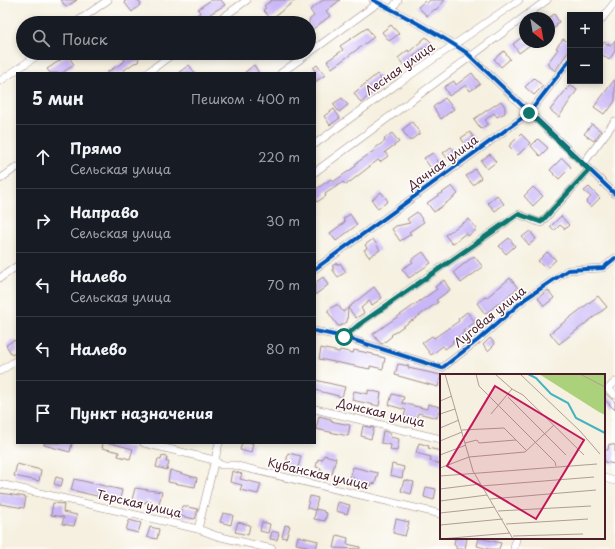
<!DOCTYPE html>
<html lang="ru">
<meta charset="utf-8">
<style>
body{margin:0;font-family:"Playpen Sans",sans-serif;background:#20242c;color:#f1f3f6}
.controls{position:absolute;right:12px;top:12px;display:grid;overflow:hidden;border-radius:0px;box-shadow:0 2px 6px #0003}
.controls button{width:36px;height:36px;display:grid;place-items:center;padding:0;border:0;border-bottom:1px solid #363941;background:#171b24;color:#f1f3f6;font:20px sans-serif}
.compass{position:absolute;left:519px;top:12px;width:36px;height:36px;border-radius:50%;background:#171b24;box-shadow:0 2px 6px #0003;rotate:149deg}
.stop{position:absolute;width:12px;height:12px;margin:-9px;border:3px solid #0f766e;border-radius:50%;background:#fff}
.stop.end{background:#0f766e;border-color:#fff;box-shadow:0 1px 4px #0008}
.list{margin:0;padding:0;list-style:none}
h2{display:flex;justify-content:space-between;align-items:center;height:52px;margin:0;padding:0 16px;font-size:17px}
h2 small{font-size:13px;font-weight:400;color:#9ea1a6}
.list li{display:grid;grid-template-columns:26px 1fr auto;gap:12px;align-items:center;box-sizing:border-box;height:64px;padding:0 16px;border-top:1px solid #363941}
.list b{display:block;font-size:15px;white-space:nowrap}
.list p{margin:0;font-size:13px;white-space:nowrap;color:#9ea1a6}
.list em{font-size:13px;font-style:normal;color:#9ea1a6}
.icon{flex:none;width:22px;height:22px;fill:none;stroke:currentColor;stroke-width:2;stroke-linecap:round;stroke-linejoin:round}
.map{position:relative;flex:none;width:615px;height:549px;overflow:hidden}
.search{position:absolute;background:#171b24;box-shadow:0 2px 6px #0003;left:16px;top:16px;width:300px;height:44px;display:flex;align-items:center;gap:10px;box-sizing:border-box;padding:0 14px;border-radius:22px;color:#9ea1a6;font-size:15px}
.panel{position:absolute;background:#171b24;box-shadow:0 2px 6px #0003;left:16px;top:72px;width:300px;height:372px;border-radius:0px}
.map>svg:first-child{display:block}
.building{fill:#c8b6f6}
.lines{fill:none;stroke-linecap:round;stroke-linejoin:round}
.minor-casing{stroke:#a08885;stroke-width:8}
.minor{stroke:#fff;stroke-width:7}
.cycleway-casing{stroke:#fff;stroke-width:6}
.cycleway{stroke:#0057b8;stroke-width:4}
.route{stroke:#0f766e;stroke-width:5}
.labels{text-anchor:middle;stroke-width:3;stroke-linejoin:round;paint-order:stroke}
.street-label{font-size:12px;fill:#4a1f2b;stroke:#fff}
.inset-river{fill:none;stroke:#44b3bf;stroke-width:2}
.inset-road{fill:none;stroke:#b19c97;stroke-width:1}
.view{fill:#c2185b;fill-opacity:0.15;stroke:#c2185b;stroke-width:2}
.inset-edge{fill:none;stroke:#4a1f2b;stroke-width:2}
</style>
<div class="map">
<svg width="615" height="549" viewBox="0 0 615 549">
<rect width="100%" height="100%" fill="#fff"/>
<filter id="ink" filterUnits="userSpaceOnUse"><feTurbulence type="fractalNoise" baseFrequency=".025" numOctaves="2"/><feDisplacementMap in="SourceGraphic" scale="8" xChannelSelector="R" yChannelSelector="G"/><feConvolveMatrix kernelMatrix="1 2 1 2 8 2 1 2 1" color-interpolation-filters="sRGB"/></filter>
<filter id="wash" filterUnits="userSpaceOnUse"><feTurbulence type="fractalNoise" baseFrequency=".012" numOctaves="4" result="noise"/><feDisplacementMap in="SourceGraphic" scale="16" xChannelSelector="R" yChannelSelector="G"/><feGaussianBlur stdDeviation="0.9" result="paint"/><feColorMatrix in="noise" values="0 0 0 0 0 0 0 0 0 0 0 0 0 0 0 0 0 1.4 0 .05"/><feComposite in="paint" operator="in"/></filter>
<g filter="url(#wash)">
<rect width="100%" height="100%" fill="#f5f0df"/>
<g id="blocks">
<!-- building -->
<g class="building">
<polygon points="61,0 77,0 66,7"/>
<polygon points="127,0 138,0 141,4 132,12 124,2"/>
<polygon points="211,0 221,0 225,5 210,14 211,15 201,23 186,23 200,13 198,9"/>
<polygon points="272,0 296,0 271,19 263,10 266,8 264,6"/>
<polygon points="323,0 340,0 326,11 330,16 309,32 309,20 314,16 310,10"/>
<polygon points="430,0 445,0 436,10 435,9 427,16 418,7 425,1 427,3"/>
<polygon points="554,14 559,22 556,24 557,26 551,30 549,27 549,18"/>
<polygon points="391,25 399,34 389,41 382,32"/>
<polygon points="367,28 374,37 332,68 327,61 343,50 340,46"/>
<polygon points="426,37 432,43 425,50 423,48 413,57 414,59 405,67 398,58 408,50 409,52"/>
<polygon points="522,37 525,42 534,42 519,53 513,44"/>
<polygon points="563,39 570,43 570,49 555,71 547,64 558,49 556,48"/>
<polygon points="615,40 615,51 609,60 600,53 600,48 604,42 611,46"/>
<polygon points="504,51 510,59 501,67 494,59"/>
<polygon points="126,53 134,53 139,59 138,62 134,63 123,71 125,73 106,73 125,61 122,56"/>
<polygon points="68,55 74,65 62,73 50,73 47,69"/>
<polygon points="189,65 195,73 178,73"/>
<polygon points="254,65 259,73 244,73"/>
<polygon points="317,65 325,75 315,82 315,71 313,68"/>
<polygon points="472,73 480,84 470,91 466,85 449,96 444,87 454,81 456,85"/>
<polygon points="377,74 384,82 361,103 354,93"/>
<polygon points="534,78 543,86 534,95 525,87"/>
<polygon points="615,79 615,101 608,111 607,110 604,114 594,107"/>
<polygon points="570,85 577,90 559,117 550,110"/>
<polygon points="342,98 348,105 339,112 333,104"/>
<polygon points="445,98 454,109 441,119 433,107"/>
<polygon points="501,101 505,107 505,113 497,117 494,113 485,120 488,124 481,129 474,119"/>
<polygon points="334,109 340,118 330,125 324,116"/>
<polygon points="412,122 420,133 410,141 402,130"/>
<polygon points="592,124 601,131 594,141 584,134"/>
<polygon points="470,132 476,141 467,147 461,138"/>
<polygon points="392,133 399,142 385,152 388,156 380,162 378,160 346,185 343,182 325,194 326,196 317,202 315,199 315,190 331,179 333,182 356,166 355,164 375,150 374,149 385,141 384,139"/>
<polygon points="521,134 530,143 518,155 509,146"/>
<polygon points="538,139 548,148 540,156 531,146"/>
<polygon points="451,147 457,154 449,160 443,153"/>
<polygon points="433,153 440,165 432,170 424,158"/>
<polygon points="490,154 496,162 487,169 481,161"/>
<polygon points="562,158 571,167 559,179 550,170"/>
<polygon points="475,169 481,178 473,185 466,176"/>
<polygon points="452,186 458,194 434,212 427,203"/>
<polygon points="533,187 543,196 533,206 524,196"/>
<polygon points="589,187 600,198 591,207 586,202 591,197 584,191"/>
<polygon points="381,192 388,201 378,209 372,200"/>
<polygon points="497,195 504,204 495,211 488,203"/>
<polygon points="417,212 424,222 409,232 411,234 400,241 392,229 396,226 410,223 407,219"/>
<polygon points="350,214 357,225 336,241 330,233 345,222 343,219"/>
<polygon points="561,216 569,225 565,229 560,225 554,231 550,227"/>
<polygon points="469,219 477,229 468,236 466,233 452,244 445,235"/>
<polygon points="530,231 536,239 529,245 522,237"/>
<polygon points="509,238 515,246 506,254 499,246"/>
<polygon points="373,239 380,250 369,257 364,250 367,248 365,245"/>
<polygon points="423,252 431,263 409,278 402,269 413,262 411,260"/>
<polygon points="547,252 556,260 546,269 538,261"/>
<polygon points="474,256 483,267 461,283 454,272"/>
<polygon points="337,263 338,265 340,263 346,272 338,277 332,269 334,268 332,266"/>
<polygon points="323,277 328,285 315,295 315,283"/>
<polygon points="510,278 518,288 485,314 477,303 485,297 486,298"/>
<polygon points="444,280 450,290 436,300 438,302 412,321 412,320 391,335 392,336 382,344 380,343 373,334 437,289 435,287"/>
<polygon points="374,287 382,298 372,305 369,301 361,308 364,313 356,318 348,308"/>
<polygon points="548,290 554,298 544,306 538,298"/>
<polygon points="598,296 607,307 559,344 550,333"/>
<polygon points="336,305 338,305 343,312 348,308 347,322 340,326 338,326 328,312 328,310"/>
<polygon points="467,312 475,322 463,331 464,333 452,341 453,343 445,349 443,346 431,355 422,343 432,336 434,338 459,321 458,319"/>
<polygon points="490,338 495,344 488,351 483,345"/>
<polygon points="14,340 17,344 17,352 12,355 6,345"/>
<polygon points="321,348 339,352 340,350 353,353 354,350 373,354 373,355 385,358 383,369 370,366 370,369 319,359"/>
<polygon points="398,364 409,366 408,368 441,375 438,387 395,375"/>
<polygon points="315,380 345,387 342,397 315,390"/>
<polygon points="368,390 381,393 379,406 352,400 354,391 368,394"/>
<polygon points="604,392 615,402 615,410 604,399"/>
<polygon points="392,394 404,397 402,403 427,409 428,404 440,407 437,418 418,413 416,419 404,416 406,410 389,405"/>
<polygon points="319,416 331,419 330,421 350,425 348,436 316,429"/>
<polygon points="363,426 374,428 371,439 361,436"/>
<polygon points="383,431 391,433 390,437 399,439 397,451 390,450 391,445 381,443"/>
<polygon points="44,443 72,443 70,452 44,445"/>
<polygon points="103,443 114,443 114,444 133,449 130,459 118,456 119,452 102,448"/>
<polygon points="242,443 253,443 251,453 240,450"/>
<polygon points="419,443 429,446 428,448 441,451 441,464 430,461 431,457 416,453"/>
<polygon points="609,444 615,445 615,464 604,462 604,450 608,450"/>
<polygon points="288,453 301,456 298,468 286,465"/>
<polygon points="324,455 336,458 332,474 320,471 321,468 316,467 318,459 322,460"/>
<polygon points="162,456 167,457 166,462 169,462 167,470 156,467 158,459 161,460"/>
<polygon points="17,464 41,470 39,481 14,476"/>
<polygon points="392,464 404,467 402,478 390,475"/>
<polygon points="353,467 378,473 375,484 372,483 371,486 353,482 354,478 350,478"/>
<polygon points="170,470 197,478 195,487 168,482"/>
<polygon points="232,471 242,474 240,479 261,484 258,494 240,490 242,485 230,482"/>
<polygon points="56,477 63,479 61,486 54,484"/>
<polygon points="74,479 122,490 120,499 102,495 101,497 71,490"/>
<polygon points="404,480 414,482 411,494 401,491"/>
<polygon points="426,487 436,489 434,500 424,497"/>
<polygon points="135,488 162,492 159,504 146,501 146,503 132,500"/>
<polygon points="0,493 26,497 24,508 0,504"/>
<polygon points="310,496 318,498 315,510 307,508"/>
<polygon points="338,502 350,505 347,514 336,511"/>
<polygon points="53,503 64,504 63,512 77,515 74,526 62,524 64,517 51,515"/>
<polygon points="182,506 198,509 195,519 180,516"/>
<polygon points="316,509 324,511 323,512 327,513 325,521 314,519"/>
<polygon points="223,513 233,515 231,525 220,522"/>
<polygon points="396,519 409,522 405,536 393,533"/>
<polygon points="129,520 141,523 138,533 126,530"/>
<polygon points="238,522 250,525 248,535 235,532"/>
<polygon points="262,522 270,524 268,533 260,531"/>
<polygon points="285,525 290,526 286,538 282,537"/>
<polygon points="150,527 159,529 157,539 147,537"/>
<polygon points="272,531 279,533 277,540 270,539"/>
<polygon points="337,535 348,538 347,544 360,547 360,549 334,548"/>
<polygon points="298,536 318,541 316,549 306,549 307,546 296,544"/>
<polygon points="455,538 467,538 465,549 456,549 456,545 454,545"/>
<polygon points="479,538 501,543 499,549 489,549 477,546"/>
</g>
</g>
</g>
<g filter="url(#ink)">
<use href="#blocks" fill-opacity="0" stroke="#a08885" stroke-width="1"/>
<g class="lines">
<defs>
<g id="minor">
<path d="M 373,0 C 405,16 437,33 467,53 L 615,194"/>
<polyline points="392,9 398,0"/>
<polyline points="600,21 615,2"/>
<polyline points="75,23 108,0"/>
<polyline points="215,23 247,0"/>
<polyline points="309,53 378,3"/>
<polyline points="147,73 174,53"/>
<polyline points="281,73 309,53"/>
<polyline points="0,81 41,53"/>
<polyline points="315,144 400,82 519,0"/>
<polyline points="583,164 615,121"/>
<polyline points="315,172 547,0"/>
<polyline points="0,179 17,167"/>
<polyline points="315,269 529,113 570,60"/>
<polyline points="0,278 17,266"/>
<polyline points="315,331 344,337 442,368 478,340 525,299 568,270 603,268 615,258"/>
<polyline points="344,337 359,324 518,214 541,223 589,170"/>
<polyline points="0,371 17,360"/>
<polyline points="615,382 608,389 615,395"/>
<polyline points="315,409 441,439"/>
<polyline points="144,443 214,460 221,465 233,465 441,514"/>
<polyline points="604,478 615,481"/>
<polyline points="0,484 198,529 217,536 272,549"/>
<polyline points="198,529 219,443"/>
<polyline points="514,549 516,538"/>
</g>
</defs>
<!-- minor casing -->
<use href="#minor" class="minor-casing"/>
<!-- minor -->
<use href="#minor" class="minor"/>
<defs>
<g id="cycleway">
<path d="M 373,0 C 405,16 437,33 467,53 L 615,194"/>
<polyline points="315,269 529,113 570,60"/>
<polyline points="315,331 344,337 442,368 478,340 525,299 568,270 603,268 615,258"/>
</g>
</defs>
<!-- cycleway casing -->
<use href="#cycleway" class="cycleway-casing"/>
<!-- cycleway -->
<use href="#cycleway" class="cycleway"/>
</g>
</g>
<g class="lines" filter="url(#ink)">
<!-- route -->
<polyline class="route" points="344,337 360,324 518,214 541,222 589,170 529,113"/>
</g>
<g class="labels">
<!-- street labels -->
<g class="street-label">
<text transform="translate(400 69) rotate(-35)" y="4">Лесная улица</text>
<text transform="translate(443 163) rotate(-36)" y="4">Дачная улица</text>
<text transform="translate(490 317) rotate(-39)" y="4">Луговая улица</text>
<text transform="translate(381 413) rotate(13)" y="4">Донская улица</text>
<text transform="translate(318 474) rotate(13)" y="4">Кубанская улица</text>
<text transform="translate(139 504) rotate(13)" y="4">Терская улица</text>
</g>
</g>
<!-- overview -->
<g transform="translate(440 374)">
<rect width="165" height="165" fill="#f5f0df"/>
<path d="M 99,0 L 165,0 L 165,41 L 159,38 Z" fill="#acd17b"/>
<path class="inset-river" d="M 88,0 L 96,4 L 111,20 L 128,29 L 136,44 L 165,59"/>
<path class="inset-road" d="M 5,0 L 33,97 L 73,165M 36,0 L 39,12 L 115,88 L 116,92M 55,0 L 72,15 L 83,21 L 144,81M 80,0 L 140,57 L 160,80M 140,0 L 165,13M 68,23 L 126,81M 0,27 L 12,22M 0,40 L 15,35M 51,40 L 72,15M 0,54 L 19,46M 22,56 L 64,54 L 87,77M 0,67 L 22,58M 25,69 L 37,66 L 39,69 L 76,66M 0,81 L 26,71M 0,94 L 29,83 L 85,78 L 114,51M 0,102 L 157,90M 41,112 L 154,103M 0,115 L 40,110M 50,125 L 156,116M 0,127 L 47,121M 58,137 L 151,132M 0,139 L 55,133M 66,150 L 148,145M 0,151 L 63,145M 73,162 L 143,160M 0,165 L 70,159"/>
<path class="view" d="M 55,12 L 144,66 L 96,145 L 7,92 Z"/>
<rect width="165" height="165" class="inset-edge"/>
</g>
</svg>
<div class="controls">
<button>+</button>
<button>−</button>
</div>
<svg class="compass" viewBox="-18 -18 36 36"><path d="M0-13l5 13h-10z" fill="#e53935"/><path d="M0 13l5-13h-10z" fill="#9ea1a6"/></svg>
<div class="stop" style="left:344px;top:337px"></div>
<div class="stop end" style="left:529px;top:113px"></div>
<div class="search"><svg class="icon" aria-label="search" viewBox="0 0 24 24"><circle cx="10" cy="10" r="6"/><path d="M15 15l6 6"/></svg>Поиск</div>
<section class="panel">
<h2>5 мин<small>Пешком · 400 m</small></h2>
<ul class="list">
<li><svg class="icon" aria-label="ahead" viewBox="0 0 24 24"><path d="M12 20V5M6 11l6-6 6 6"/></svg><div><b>Прямо</b><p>Сельская улица</p></div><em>220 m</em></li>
<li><svg class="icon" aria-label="right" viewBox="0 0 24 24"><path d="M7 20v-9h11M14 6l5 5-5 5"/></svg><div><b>Направо</b><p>Сельская улица</p></div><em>30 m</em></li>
<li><svg class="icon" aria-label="left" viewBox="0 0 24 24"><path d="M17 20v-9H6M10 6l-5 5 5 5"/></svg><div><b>Налево</b><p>Сельская улица</p></div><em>70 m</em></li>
<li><svg class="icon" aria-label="left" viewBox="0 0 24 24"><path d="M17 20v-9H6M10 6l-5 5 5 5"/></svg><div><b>Налево</b></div><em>80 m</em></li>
<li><svg class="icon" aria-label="arrive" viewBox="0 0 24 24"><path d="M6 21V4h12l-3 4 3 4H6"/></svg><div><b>Пункт назначения</b></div></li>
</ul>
</section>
</div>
